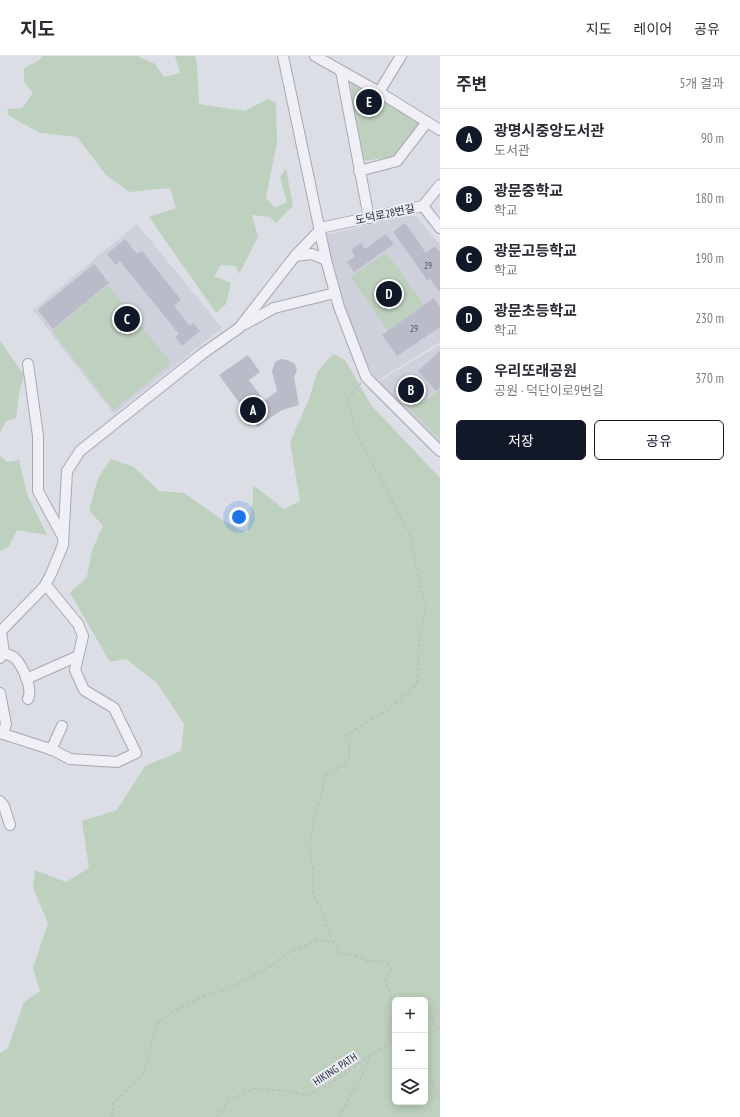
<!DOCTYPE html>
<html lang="ko">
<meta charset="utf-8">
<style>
body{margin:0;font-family:"PT Sans Narrow","Noto Sans KR",sans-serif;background:#f2f2f3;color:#2b2b33}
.controls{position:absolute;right:12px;bottom:12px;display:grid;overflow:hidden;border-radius:6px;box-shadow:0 2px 10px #0003}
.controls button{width:36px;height:36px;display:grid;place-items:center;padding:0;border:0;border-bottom:1px solid #e1e1e2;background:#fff;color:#2b2b33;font:20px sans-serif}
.you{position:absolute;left:239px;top:461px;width:14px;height:14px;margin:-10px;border:3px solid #fff;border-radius:50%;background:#1a73e8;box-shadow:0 0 0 6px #1a73e833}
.badge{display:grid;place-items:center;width:26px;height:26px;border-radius:50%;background:#111827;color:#fff;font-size:13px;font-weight:700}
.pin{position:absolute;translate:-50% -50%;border:2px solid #fff;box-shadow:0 1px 4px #0006}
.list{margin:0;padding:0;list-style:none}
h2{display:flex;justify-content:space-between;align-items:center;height:52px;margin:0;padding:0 16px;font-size:17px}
h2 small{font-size:13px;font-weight:400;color:#7c7c81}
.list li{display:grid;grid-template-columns:26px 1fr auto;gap:12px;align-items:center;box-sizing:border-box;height:60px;padding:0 16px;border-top:1px solid #e1e1e2}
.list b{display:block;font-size:15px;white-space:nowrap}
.list p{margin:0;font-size:13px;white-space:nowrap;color:#7c7c81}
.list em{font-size:13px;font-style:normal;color:#7c7c81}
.actions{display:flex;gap:8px;padding:12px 16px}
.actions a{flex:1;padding:9px 0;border:1px solid #111827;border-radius:6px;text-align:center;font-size:14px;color:#111827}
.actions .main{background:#111827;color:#fff}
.icon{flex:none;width:22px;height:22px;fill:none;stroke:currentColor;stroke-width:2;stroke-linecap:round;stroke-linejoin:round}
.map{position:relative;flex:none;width:440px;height:1061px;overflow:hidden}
header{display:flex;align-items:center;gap:24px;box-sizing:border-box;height:56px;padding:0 20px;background:#fff;border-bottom:1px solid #e1e1e2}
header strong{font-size:19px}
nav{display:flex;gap:22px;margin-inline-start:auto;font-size:14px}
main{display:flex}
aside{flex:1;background:#fff}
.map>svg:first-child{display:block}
.built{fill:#ced0db}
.green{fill:#bed0be;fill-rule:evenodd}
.building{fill:#babbc9}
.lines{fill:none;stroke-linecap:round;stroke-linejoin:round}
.minor-casing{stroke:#a5a8b3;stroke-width:12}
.path{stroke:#bbbcc5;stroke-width:1.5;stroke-dasharray:3 3;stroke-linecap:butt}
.minor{stroke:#efeff5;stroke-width:10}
.labels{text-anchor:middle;stroke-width:4;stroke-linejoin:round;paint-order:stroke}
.number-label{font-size:9px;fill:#4b4e5f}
.street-label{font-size:11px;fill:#26293c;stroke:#ebedf4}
</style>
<header>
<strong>지도</strong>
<nav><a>지도</a><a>레이어</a><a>공유</a></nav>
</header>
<main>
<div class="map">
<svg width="440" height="1061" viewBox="0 0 440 1061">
<rect width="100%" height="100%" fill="#dcdee6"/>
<!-- built -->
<g class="built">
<polygon points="410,159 416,160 440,189 440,286 376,325 361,295 342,249 325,186 326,179"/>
<polygon points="137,168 222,272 114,358 33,254"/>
<polygon points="440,289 440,391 376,327"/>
</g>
<!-- green -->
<g class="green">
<polygon points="42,0 137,0 155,8 164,21 180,17 175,0 195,0 197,8 199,48 245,55 268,43 276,47 277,86 266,142 275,152 287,146 280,121 286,113 293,150 276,167 269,161 252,159 258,181 239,218 236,210 221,209 214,220 231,227 226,248 216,257 149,161 176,152 170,132 129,136 106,119 77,81 40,77 9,60 7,53 22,52 33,37 24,26 24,12 40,4"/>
<polygon points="350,24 422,67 394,101 362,105"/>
<polygon points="386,196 424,249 388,275 351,221"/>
<polygon points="108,229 171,307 114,354 52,275"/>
<polygon points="0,285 24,319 19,338 16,362 6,365 0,377"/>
<path d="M 333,298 L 345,304 L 371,349 L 440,422 L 440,1061 L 0,1061 L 0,997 L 8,992 L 24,946 L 40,935 L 33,912 L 48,867 L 33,832 L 35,814 L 66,826 L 89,812 L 82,765 L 117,754 L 145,710 L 181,695 L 184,668 L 157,627 L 126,603 L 110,606 L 70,537 L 87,521 L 92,494 L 103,470 L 89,454 L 98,422 L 111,403 L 134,411 L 159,435 L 184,437 L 224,465 L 247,477 L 253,444 L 253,429 L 284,453 L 300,445 L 290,386 L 309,343 L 318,315 ZM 395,944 L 425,944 L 425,1046 L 395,1046 Z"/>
<polygon points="410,329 426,345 440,333 440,383 398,341"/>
<polygon points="0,400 7,406 19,404 27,438 47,479 17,474 9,490 0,495"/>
</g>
<!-- building -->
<g class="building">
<polygon points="405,167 426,197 435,190 440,196 440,236 430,223 427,224 393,176"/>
<polygon points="386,178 394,188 354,216 347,206 355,200 351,194 361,187 365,193"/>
<polygon points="125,183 137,198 142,195 181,244 174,250 190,270 193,267 200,275 182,290 175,281 179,278 120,205 116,209 107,198"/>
<polygon points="94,208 109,227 53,273 38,254"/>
<polygon points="434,242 440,251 440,271 397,300 382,279"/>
<polygon points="440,295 440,332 436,335 418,315"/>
<polygon points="248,299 260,316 249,324 264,345 277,335 272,315 275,306 281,303 288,304 295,308 297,315 294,321 299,349 282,354 257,371 219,319"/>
</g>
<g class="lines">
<defs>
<g id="minor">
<polyline points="283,0 326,204 339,251 366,321 440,395"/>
<polyline points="315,0 379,36 440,74"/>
<polyline points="341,15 369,162"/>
<polyline points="379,36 401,0"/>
<polyline points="359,115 397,105 427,66"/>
<polyline points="423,150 440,172"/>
<polyline points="320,172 423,150 440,129"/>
<polyline points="295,200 312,198 326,204"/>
<polyline points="245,268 274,252 335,237"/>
<polyline points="28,308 38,380 38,435 63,481"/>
<polyline points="0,576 44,531 51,518 63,489 67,415 80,395 202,298 239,272 295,200 321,173"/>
<path d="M 4,597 C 7,598 12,600 15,602 C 23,611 33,632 28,643"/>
<polyline points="0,602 4,597 1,575"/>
<polyline points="26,623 78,600"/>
<polyline points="0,637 6,668 3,678"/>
<polyline points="0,677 53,694 70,703 117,706 136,697 114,652 84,634 75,614 83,580 78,568 46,529"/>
<polyline points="51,694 62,670"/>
<polyline points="0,745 4,750 10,769"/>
</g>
</defs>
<!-- minor casing -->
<use href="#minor" class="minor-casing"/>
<!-- path -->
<g class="path">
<polyline points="361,327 348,343 355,374 410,479 425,552 419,584 417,628 390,652 345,680 349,688 349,703 341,711 326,718 309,787 313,814 312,835 323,858 326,871 339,897 354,899 368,905 386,904 391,913 385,927 395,949"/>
<polyline points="431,961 437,972 440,974"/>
<polyline points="425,963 440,955"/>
<polyline points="390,986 388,976 395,950"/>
<polyline points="425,1021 432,1025 440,1042"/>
<polyline points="112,1061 113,1047 144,1017 156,969 172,956 201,941 226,934 268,912 288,897 318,884 335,887"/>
<polyline points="217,1061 229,1044 254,1033 279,1034 306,1039 322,1033 395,982"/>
<polyline points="339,1061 366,1012 369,1000"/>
</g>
<!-- minor -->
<use href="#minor" class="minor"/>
</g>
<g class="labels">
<!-- number labels -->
<g class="number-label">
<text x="428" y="213">29</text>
<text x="414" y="276">29</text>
</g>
<!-- street labels -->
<g class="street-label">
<text transform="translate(385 158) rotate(-12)" y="4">도덕로28번길</text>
<text transform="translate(335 1013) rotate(-33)" y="4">HIKING PATH</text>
</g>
</g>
</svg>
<div class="controls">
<button>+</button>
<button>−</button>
<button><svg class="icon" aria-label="layers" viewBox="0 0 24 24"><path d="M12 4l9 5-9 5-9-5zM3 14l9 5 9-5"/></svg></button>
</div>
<div class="you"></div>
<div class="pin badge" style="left:253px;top:354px">A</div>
<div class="pin badge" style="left:411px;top:334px">B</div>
<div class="pin badge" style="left:127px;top:263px">C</div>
<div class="pin badge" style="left:389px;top:238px">D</div>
<div class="pin badge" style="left:369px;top:46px">E</div>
</div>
<aside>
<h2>주변<small>5개 결과</small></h2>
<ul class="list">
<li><span class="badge">A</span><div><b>광명시중앙도서관</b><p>도서관</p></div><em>90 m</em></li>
<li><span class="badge">B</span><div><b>광문중학교</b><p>학교</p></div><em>180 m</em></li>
<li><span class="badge">C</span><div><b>광문고등학교</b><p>학교</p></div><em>190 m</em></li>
<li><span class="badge">D</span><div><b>광문초등학교</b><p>학교</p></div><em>230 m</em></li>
<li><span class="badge">E</span><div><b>우리또래공원</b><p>공원 · 덕단이로9번길</p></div><em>370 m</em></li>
</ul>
<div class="actions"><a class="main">저장</a><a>공유</a></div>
</aside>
</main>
